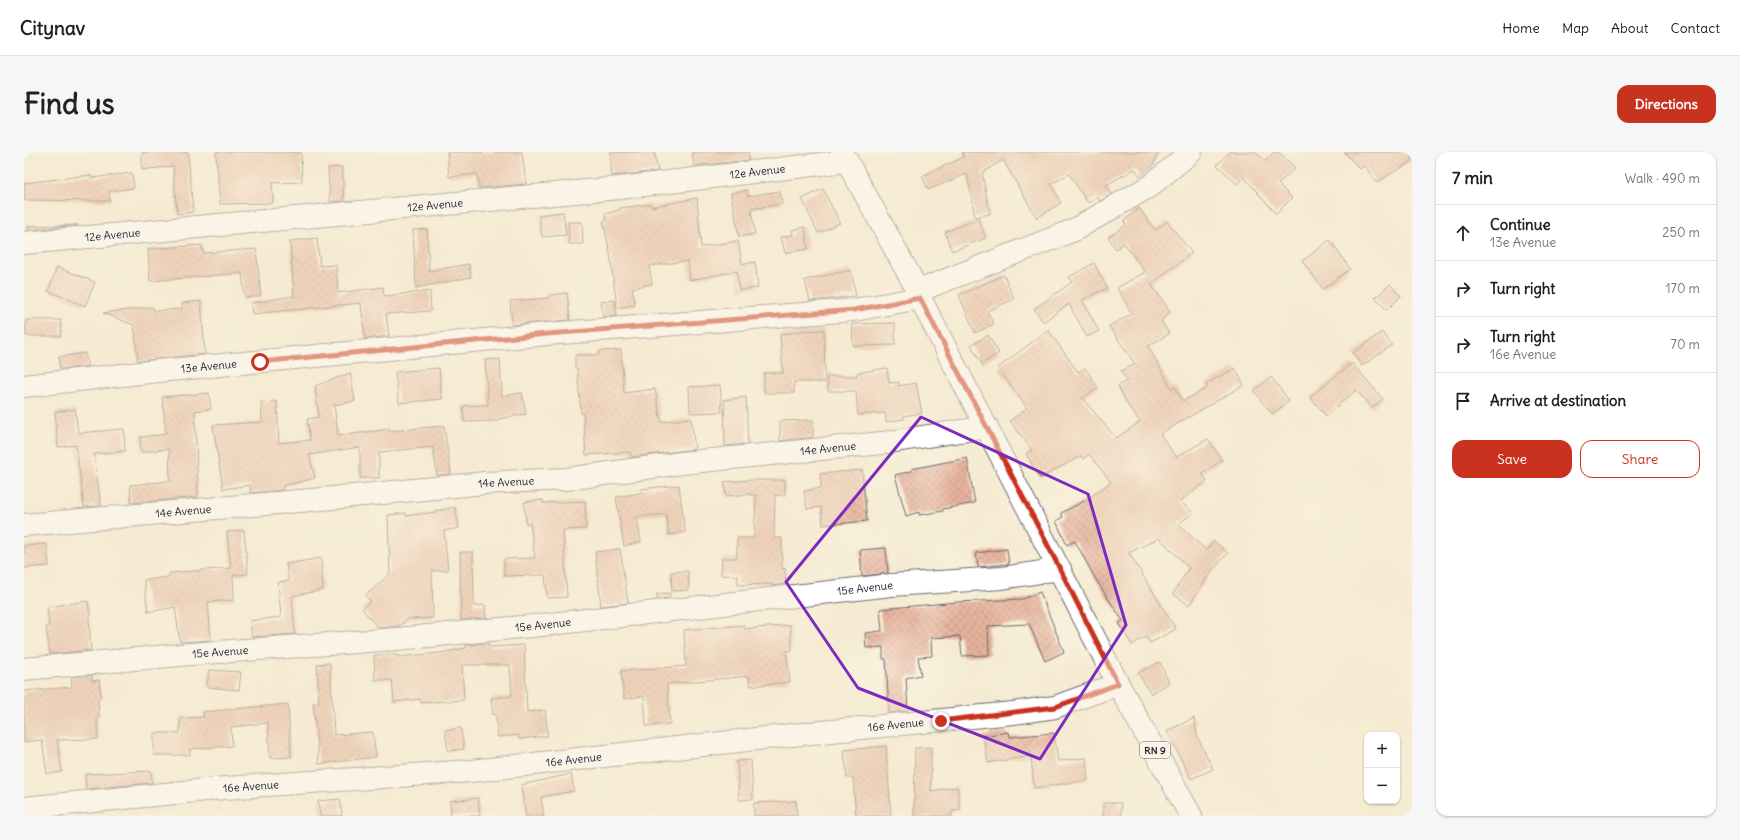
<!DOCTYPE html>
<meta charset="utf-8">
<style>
body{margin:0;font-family:Delius,sans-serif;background:#f6f6f6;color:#222}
.controls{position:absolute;right:12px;bottom:12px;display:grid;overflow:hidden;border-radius:8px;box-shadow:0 1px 3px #0004}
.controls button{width:36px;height:36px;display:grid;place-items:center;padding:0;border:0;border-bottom:1px solid #e0e0e0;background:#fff;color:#222;font:20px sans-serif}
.stop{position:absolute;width:12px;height:12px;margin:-9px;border:3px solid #c8321e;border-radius:50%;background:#fff}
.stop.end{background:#c8321e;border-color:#fff;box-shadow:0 1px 4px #0008}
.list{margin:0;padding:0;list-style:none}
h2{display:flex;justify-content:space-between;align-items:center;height:52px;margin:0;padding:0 16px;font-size:17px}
h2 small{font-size:13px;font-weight:400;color:#767676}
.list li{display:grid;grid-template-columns:26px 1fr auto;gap:12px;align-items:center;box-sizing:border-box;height:56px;padding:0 16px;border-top:1px solid #e0e0e0}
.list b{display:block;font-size:15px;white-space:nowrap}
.list p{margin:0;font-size:13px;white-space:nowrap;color:#767676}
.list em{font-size:13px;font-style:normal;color:#767676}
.actions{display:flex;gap:8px;padding:12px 16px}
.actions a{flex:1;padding:9px 0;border:1px solid #c8321e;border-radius:12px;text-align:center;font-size:14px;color:#c8321e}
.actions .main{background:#c8321e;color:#fff}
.icon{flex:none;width:22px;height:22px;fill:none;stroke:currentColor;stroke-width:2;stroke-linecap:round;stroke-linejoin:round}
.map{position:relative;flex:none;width:1388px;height:664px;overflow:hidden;border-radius:12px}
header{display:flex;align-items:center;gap:24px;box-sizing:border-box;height:56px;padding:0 20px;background:#fff;border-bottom:1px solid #e0e0e0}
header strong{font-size:19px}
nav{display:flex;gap:22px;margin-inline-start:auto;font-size:14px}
.intro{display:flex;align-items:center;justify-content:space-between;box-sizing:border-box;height:96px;padding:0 24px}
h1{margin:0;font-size:28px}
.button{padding:10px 18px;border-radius:12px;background:#c8321e;color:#fff;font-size:14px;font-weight:700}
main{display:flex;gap:24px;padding:0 24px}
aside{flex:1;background:#fff;border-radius:12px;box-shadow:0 1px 3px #0004}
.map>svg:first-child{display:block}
.building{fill:url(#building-cross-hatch)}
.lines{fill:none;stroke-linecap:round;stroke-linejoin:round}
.minor-casing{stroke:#6c6870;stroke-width:24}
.major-casing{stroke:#6c6870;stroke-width:24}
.minor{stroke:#fff;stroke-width:22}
.major{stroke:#fff;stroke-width:22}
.route{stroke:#c8321e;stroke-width:5}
.marked{fill:none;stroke:#7b2cbf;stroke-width:3;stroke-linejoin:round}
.labels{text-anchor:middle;stroke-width:4;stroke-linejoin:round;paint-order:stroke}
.shield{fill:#fcf5e5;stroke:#63616e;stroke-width:1}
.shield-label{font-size:10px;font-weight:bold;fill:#22223b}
.street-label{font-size:11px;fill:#22223b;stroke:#fcf5e5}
</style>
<header>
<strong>Citynav</strong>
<nav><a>Home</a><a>Map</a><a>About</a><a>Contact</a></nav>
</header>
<div class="intro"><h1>Find us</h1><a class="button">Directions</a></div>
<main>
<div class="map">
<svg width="1388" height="664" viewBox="0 0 1388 664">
<defs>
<pattern id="building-cross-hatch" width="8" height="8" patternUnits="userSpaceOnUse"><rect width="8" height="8" fill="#e7b49d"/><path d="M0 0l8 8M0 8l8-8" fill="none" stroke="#c69a88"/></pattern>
</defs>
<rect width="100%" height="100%" fill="#fcf5e5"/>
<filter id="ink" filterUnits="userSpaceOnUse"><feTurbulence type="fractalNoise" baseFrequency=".025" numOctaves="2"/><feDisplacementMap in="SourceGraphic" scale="8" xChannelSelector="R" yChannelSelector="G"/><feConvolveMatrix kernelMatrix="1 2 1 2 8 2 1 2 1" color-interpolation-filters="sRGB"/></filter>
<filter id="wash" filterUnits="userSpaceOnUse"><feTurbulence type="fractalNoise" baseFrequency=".012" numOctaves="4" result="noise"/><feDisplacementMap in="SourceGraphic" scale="16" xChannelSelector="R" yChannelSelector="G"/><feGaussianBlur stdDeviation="0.9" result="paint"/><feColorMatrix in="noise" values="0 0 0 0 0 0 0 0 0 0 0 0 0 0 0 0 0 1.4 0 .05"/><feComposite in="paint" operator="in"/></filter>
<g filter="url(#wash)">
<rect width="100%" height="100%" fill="#f5ebd2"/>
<g id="blocks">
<!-- building -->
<g class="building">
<polygon points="128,0 164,0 169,60 153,62 149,14 118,18 118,1"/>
<polygon points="192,0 277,0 278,30 248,31 249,51 196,52"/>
<polygon points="423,0 498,0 502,32 455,36 453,22 425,25"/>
<polygon points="586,0 630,0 634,19 588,24"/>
<polygon points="668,0 724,0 725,8 670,14"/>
<polygon points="938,0 1135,0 1129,13 1116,24 1111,17 1082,33 1088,42 1076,49 1073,45 1064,51 1045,22 1027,32 1037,51 1013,66 979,8 958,21 966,62 951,65 943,22 904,38 898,24 940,5"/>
<polygon points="1205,0 1232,0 1241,9 1250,0 1255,0 1271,16 1254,32 1268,46 1252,62 1220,25 1213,32 1193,13"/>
<polygon points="1320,0 1388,0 1388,9 1352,31 1341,13 1336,17"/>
<polygon points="318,15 320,49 306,50 304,16"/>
<polygon points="108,21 110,36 85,39 86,49 0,48 0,31 67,23 67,26"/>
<polygon points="799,37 816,71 794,81 778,47"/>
<polygon points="723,38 724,44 756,39 758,52 727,57 731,82 715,85 707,41"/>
<polygon points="673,46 677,95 714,89 718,112 731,110 734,136 715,138 713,119 666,128 664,109 625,114 628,132 608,136 611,153 593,156 586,101 579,69 582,69 581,62 596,58 596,56 627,52 627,55"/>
<polygon points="1115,56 1131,78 1143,69 1168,101 1127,132 1146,159 1137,169 1145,182 1124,194 1148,237 1151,235 1159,249 1183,236 1182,232 1211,216 1220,233 1136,282 1152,305 1184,287 1198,308 1178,322 1183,329 1156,349 1169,361 1154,372 1182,398 1190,389 1204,401 1188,419 1165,453 1149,442 1165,416 1135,386 1105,401 1152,477 1126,491 1122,484 1108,493 1095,471 1099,469 1072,428 1051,389 1043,393 1032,369 1039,365 1037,361 1064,347 1087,330 1065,302 1059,307 1057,304 1016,326 1002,302 1008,298 986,269 1003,256 974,216 1024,178 1054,220 1061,216 1074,236 1058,246 1092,286 1116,270 1102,250 1094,234 1103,229 1097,219 1111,212 1085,174 1108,162 1093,136 1121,120 1100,91 1092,97 1084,85 1102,73 1100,69"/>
<polygon points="539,60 542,83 518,85 515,63"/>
<polygon points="954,67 962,86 928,99 921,80"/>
<polygon points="544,70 558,70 559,92 545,92"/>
<polygon points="54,73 4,78 4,74"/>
<polygon points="781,75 784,97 761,101 757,85 769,83 768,78"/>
<polygon points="403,77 405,119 445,112 447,125 392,136 389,78"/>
<polygon points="293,86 296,114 312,113 314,141 359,135 360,144 406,139 407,159 362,162 365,184 341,187 337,151 228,162 227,151 270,144 266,89"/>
<polygon points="1306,88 1326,117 1299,137 1278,109"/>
<polygon points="178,93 179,101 232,97 237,144 221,146 218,121 126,129 124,97"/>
<polygon points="1070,111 1083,136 1058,148 1075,179 1063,185 1045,152 1019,170 1010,157 1048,130 1045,125"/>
<polygon points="33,115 71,130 61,154 24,139"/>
<polygon points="827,118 832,144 786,149 781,128"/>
<polygon points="980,123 990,147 963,159 970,172 951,181 935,143"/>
<polygon points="1366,132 1377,144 1363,158 1351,146"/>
<polygon points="543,141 546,168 488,173 486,149 525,146 525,143"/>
<polygon points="590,148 593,164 579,165 577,150"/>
<polygon points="177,149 181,202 114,209 110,173 79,161 129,155 130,159 158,157 158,151"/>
<rect x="2" y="168" width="35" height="16"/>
<polygon points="871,171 871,193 829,194 828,172"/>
<polygon points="800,178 801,230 770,230 770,241 740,241 740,221 759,221 756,183 775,179"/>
<polygon points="1358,180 1368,193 1338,214 1329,201"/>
<polygon points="964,183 975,201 958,212 947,193"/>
<polygon points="597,198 600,241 631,237 637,270 667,266 671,297 607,305 606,300 562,303 559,261 557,261 553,216 551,216 551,203 575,203 575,199"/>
<polygon points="61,201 64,214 36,217 35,205"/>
<polygon points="476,207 478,244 498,241 502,262 474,267 474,269 440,270 439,254 464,253 461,208"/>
<polygon points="1328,211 1359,247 1348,256 1332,238 1302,264 1286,245"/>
<polygon points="415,216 418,247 375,251 371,220"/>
<polygon points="863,216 865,231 875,230 875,234 892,231 898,261 880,264 880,267 862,270 861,261 834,263 832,239 804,239 803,224 833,224 832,221"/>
<polygon points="326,221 331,249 310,253 314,284 365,277 365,279 420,274 427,322 413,323 409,295 355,300 355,326 336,326 336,295 285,303 291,326 259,334 259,338 226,341 226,333 199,337 189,273 238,270 237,250 253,249 255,291 286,288 283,267 295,265 291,234"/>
<polygon points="1247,225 1265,249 1248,262 1230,239"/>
<polygon points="696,233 698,260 666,261 665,235"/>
<polygon points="185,241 187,257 171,259 174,345 107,351 106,333 146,329 145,297 117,300 116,285 142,282 138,245"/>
<polygon points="722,245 724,292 701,294 700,248"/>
<polygon points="51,257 54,281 100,277 101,299 70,302 77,354 60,355 52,293 34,295 31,260"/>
<polygon points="789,268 789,285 756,289 756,269"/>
<polygon points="943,306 951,351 919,357 919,359 895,363 895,360 882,364 871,323 888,319 887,317"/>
<polygon points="838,318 843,369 799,373 797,355 783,357 780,339 797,336 796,322"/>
<polygon points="726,328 761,328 761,343 751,343 750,386 758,386 758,417 761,416 762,432 748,434 748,432 714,433 714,424 697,423 698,406 713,406 713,386 730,386 732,343 726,343 726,342 702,344 700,330"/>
<polygon points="655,333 661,380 645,383 642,362 613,365 617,390 600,394 592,345 617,341 617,337"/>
<polygon points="519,348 519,351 561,349 562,377 539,378 543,445 523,446 521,423 480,424 480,407 511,406 506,371 502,372 500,350"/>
<polygon points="431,355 435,376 420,379 424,418 408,419 409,466 384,467 375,474 354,476 338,457 347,449 341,444 366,422 364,363 382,361 382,364 412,360 412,359"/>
<polygon points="220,378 224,422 209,423 210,448 184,450 187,488 156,490 151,455 124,460 120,428 145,425 145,421 207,416 203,380"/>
<polygon points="23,392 25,414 0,416 0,394"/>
<polygon points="862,396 864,421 838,424 836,398"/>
<polygon points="596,397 604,451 577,454 571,400"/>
<polygon points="983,397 985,412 954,415 952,401"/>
<polygon points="436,400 449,400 450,454 461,453 462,466 437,468"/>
<polygon points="297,406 299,438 268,444 271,482 228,485 226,469 257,465 254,430 265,429 262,412"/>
<polygon points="664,419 665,438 648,439 647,420"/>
<polygon points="1016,440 1040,500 1021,509 1005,472 964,474 965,503 938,504 936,484 907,486 908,504 894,505 897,523 882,526 884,559 865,561 862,507 859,507 859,495 842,496 841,481 858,479 856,457 933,450 999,447"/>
<polygon points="646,441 646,446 633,447 633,442"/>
<polygon points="64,449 66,465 65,466 67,498 26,502 22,475 25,474 23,455"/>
<polygon points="720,473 720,477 766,473 768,498 762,499 766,530 726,534 725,524 643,532 646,572 622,574 620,544 600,547 597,519 662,514 660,478"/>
<polygon points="464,491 464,493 468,495 500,493 503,560 521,558 524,584 495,587 494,583 474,585 472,562 469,563 467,546 488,544 486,513 438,513 440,548 397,551 396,547 370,550 368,528 351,528 350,503 374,503 374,505 416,501 442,496 442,493"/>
<polygon points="1136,510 1145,531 1127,542 1114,521"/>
<polygon points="306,511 310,583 349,580 352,605 295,612 289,551 295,550 293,512"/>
<polygon points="185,518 217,520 215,538 183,535"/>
<polygon points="68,523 68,529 75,528 77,545 74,546 75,566 73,566 74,587 33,588 38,620 23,622 18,588 0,590 0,539 48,535 47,525"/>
<polygon points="264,552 267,605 246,606 244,571 207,575 208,594 166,597 166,603 130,603 130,581 156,581 156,566 180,565 179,560"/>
<polygon points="1170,566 1173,584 1189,617 1167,627 1143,579"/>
<polygon points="437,576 440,597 424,599 421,578"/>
<polygon points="984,580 985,585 1030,581 1034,609 1062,606 1064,628 1010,636 1007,604 964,611 959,584"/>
<polygon points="862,594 867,664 832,664 829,626 823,626 820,598"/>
<polygon points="907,595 907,639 933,635 936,658 928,659 928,664 890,664 891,596"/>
<polygon points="727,608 729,647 715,648 713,609"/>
<polygon points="127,619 128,631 62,637 61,622"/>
<polygon points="547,622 550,639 517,645 520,664 502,664 497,633"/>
<polygon points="454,646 456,664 427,664 426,649"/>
<polygon points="316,647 318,664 296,664 294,649"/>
<polygon points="772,649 773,664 730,664 730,651"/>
<rect x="1079" y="651" width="18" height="13"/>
</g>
</g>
</g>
<g filter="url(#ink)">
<use href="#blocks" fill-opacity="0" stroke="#6c6870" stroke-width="1"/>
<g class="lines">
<defs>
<g id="minor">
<path id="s1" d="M 0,91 L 595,36 L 822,9"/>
<polyline points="894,139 1050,78 1126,34 1167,0"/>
<path id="s2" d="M 0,234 L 134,219 L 523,182 L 830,158 L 896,146"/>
<path id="s3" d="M 0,373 L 298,347 L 461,331 L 542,327 L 658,311 L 858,291 L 963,275"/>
<path id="s4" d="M 0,517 L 167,502 L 373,487 L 518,473 L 867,433 L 978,426 L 1036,417"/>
<path id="s5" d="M 0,656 L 201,636 L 447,619 L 777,582 L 989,561 L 1031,555 L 1094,532"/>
</g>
<polyline id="major" points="818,0 894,139 896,146 1094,532 1167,664"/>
</defs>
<!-- minor casing -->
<use href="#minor" class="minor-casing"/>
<!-- major casing -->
<use href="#major" class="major-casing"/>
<!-- minor -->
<use href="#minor" class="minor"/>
<!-- major -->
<use href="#major" class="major"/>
</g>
</g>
<g class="lines" filter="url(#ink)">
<!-- route -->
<polyline class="route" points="236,210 523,182 830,158 896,146 1036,417 1094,532 1031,555 917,569"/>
</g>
<!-- marked area -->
<path d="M0 0H1388V664H0ZM 897,265 L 1064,342 L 1102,473 L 1016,607 L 834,536 L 762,430 Z" fill="#f5ebd2" fill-opacity=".55" fill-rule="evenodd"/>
<path class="marked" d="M 897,265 L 1064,342 L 1102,473 L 1016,607 L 834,536 L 762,430 Z"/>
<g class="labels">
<!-- shield labels -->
<rect class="shield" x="1116" y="590" width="30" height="16" rx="3"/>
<g class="shield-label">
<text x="1131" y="602">RN 9</text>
</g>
<!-- street labels -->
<g class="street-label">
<text dy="4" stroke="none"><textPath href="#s1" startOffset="737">12e Avenue</textPath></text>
<text dy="4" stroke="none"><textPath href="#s1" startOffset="413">12e Avenue</textPath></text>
<text dy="4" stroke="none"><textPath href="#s1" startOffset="89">12e Avenue</textPath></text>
<text dy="4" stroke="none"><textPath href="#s2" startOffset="186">13e Avenue</textPath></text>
<text dy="4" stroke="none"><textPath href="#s3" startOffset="808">14e Avenue</textPath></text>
<text dy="4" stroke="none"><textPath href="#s3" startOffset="484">14e Avenue</textPath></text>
<text dy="4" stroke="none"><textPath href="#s3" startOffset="160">14e Avenue</textPath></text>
<text dy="4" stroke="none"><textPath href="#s4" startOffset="845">15e Avenue</textPath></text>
<text dy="4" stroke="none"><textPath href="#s4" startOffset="521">15e Avenue</textPath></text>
<text dy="4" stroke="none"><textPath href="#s4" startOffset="197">15e Avenue</textPath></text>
<text dy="4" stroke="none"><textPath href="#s5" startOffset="876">16e Avenue</textPath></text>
<text dy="4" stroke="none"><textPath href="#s5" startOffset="552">16e Avenue</textPath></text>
<text dy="4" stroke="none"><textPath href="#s5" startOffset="228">16e Avenue</textPath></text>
</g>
</g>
</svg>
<div class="controls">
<button>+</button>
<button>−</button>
</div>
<div class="stop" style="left:236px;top:210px"></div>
<div class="stop end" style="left:917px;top:569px"></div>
</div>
<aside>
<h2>7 min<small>Walk · 490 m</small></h2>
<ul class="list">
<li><svg class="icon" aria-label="ahead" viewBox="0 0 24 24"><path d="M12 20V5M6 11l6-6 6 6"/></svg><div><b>Continue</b><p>13e Avenue</p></div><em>250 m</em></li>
<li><svg class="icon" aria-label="right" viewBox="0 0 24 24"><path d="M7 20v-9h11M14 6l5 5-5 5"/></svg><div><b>Turn right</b></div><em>170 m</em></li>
<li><svg class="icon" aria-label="right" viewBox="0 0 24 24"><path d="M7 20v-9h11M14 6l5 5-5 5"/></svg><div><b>Turn right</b><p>16e Avenue</p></div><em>70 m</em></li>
<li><svg class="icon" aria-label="arrive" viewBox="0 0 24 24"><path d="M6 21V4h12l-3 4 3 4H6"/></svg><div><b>Arrive at destination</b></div></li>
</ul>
<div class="actions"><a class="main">Save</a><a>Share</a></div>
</aside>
</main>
